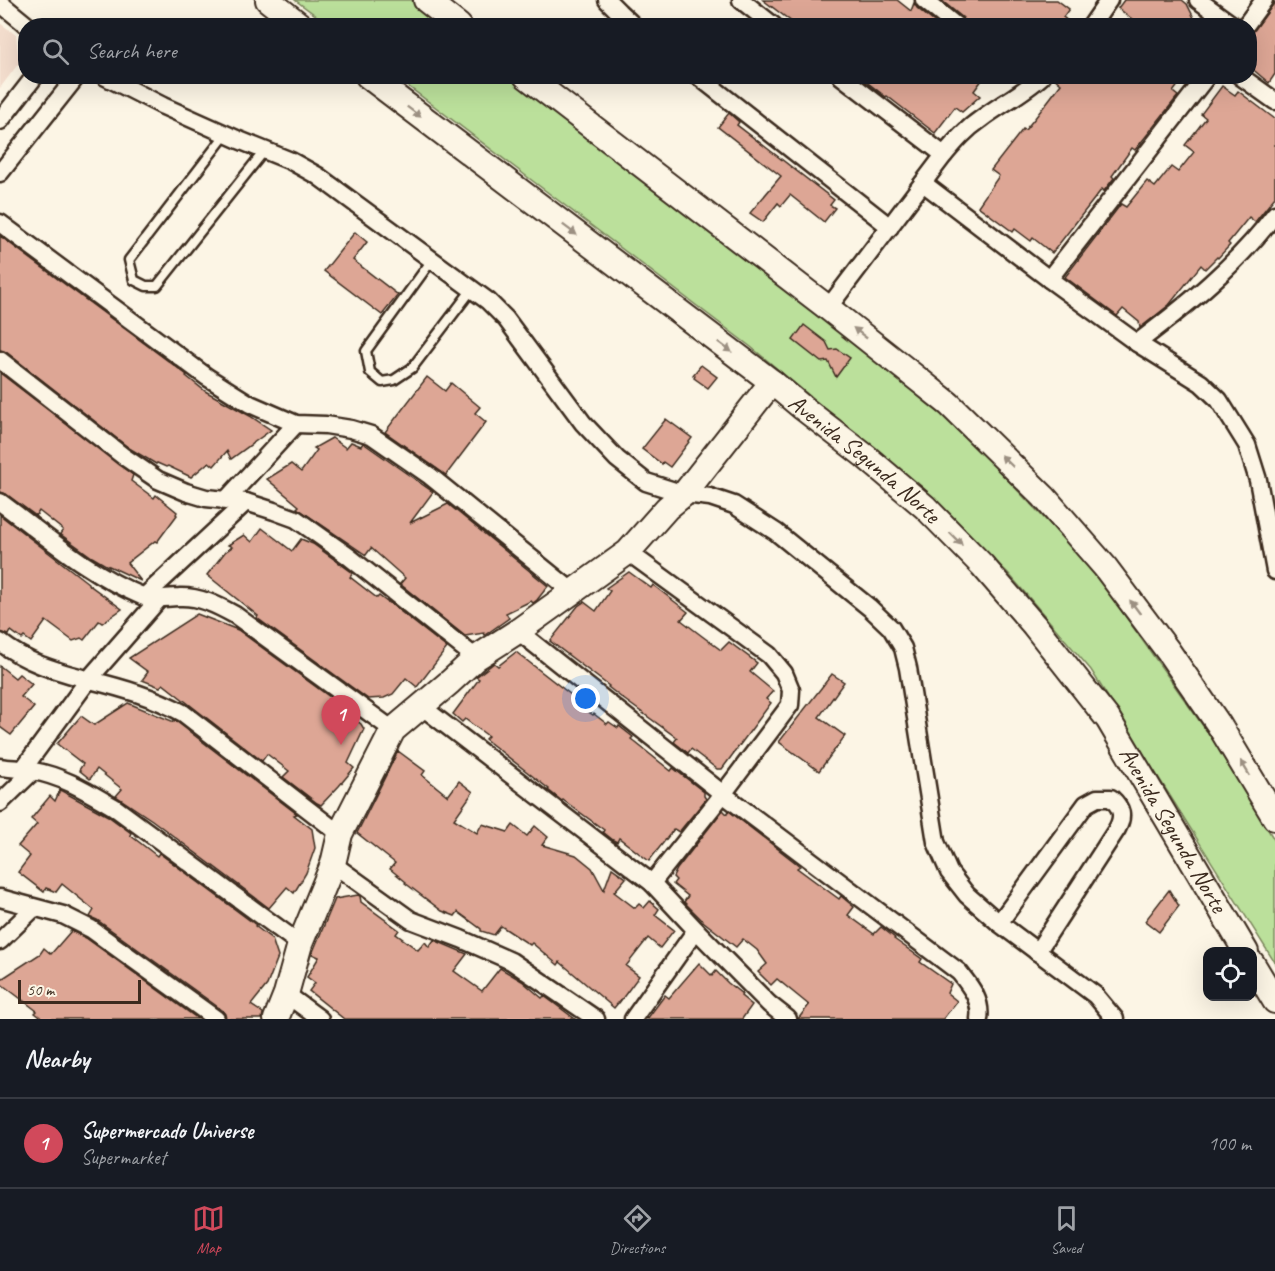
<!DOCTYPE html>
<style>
body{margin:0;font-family:Caveat,sans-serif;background:#242831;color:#f1f3f6}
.controls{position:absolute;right:18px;bottom:18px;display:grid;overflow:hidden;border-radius:12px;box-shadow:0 6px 24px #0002}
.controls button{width:54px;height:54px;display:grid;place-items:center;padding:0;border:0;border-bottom:2px solid #363941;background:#171b24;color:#f1f3f6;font:30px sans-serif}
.scale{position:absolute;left:18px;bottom:15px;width:123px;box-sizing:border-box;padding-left:6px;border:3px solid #3b2a1e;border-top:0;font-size:16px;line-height:21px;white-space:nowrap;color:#3b2a1e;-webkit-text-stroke:4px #fcf5e5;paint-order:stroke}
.you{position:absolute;left:586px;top:699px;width:21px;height:21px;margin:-15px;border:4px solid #fff;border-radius:50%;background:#1a73e8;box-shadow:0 0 0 9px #1a73e833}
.badge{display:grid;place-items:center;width:39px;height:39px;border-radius:50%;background:#d1495b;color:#fff;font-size:20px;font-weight:700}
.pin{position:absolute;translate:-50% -50px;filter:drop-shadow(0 2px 3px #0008)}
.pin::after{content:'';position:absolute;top:32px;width:21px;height:18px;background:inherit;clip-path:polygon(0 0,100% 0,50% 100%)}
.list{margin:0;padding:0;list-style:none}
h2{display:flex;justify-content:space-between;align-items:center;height:78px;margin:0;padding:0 24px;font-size:26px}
h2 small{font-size:20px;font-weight:400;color:#9ea1a6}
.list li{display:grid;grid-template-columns:39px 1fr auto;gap:18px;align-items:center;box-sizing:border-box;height:90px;padding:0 24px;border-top:2px solid #363941}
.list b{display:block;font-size:22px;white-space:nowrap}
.list p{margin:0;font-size:20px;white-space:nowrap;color:#9ea1a6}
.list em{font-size:20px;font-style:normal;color:#9ea1a6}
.icon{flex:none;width:33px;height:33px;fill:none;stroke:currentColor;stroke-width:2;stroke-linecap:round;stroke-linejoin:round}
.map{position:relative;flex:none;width:1275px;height:1019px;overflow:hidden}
.search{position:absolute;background:#171b24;box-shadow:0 6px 24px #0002;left:18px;right:18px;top:18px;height:66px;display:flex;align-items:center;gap:15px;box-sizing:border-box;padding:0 21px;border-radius:24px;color:#9ea1a6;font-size:22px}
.sheet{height:168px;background:#171b24}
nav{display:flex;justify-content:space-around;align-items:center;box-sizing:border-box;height:84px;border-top:2px solid #363941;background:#171b24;font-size:16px;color:#9ea1a6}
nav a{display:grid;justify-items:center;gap:3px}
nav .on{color:#d1495b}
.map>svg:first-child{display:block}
.built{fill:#f3ddcd}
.green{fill:#bbe09b;stroke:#7b855c;stroke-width:1.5}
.building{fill:#dda695;stroke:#3b2a1e;stroke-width:1.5}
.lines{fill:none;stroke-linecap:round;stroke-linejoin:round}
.lane-casing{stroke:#3b2a1e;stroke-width:13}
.street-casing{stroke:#3b2a1e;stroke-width:21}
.secondary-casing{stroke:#3b2a1e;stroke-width:28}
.lane{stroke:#fcf5e5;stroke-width:8}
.street{stroke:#fcf5e5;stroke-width:16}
.secondary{stroke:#fcf5e5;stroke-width:24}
.oneway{fill:#9c9082}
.labels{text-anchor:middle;stroke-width:5;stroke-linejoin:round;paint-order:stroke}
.street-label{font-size:24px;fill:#3b2a1e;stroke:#fcf5e5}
</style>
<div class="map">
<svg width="1275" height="1019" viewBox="0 0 1275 1019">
<rect width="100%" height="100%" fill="#fcf5e5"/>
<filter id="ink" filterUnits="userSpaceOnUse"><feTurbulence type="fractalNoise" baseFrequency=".0167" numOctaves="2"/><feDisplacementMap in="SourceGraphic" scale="12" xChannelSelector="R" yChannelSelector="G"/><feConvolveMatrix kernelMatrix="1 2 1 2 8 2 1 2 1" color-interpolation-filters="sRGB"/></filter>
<g filter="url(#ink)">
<!-- built -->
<polygon class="built" points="0,23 16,35 19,63 0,88"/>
<!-- green -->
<g class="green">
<polygon points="295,0 411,0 444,25 329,25"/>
<polygon points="396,77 510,77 931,400 1089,565 1213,740 1275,841 1275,963 1091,670 1008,573 916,485 751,347"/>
</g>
<!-- building -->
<g class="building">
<polygon points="763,0 897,0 911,11 914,3 917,8 939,26 801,26 798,23 796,25"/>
<polygon points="941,0 1057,0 1069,9 1063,17 1074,26 966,26 963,18"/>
<polygon points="1124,0 1182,0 1187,4 1198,26 1141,26 1118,8"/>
<polygon points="1275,2 1275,74 1269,83 1250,67 1250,36"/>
<polygon points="859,76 985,76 974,91 980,96 962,112 955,107 935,133 887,96 886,97"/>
<polygon points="1052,76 1185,76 1173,92 1178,96 1135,150 1132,148 1112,176 1114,178 1104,191 1102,189 1052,253 1033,238 1031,241 1015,229 1013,232 978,206 999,176 991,170 1023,129 1025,130 1035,118 1061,84"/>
<polygon points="1222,86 1235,95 1238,91 1275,119 1275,197 1255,222 1249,217 1228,243 1230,245 1218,258 1217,257 1205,269 1201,265 1169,305 1140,328 1139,322 1123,309 1117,316 1065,277 1121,204 1126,207 1147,181 1155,187 1171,167 1178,172 1194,152 1185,145 1206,118 1201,114"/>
<polygon points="729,113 739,122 737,125 834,200 830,205 835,208 824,222 790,195 781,206 778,203 763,222 750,213 781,176 718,127"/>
<polygon points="355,232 367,242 353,260 398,295 382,315 324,271"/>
<polygon points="0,236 187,375 186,376 205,391 250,416 271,430 231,459 227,451 214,466 209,462 191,477 168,466 166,467 157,463 156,464 129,448 6,352 0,350"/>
<polygon points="804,325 826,342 830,350 837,349 850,358 836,377 828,361 821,362 793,340"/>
<polygon points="701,365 717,377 708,388 694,378 695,376 693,375"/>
<polygon points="0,373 133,475 131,481 154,498 156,495 177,512 176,514 177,515 157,542 155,541 127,563 141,581 109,566 109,567 92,557 60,534 63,530 39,511 36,516 6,494 0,492"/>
<polygon points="427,377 445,391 451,383 480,407 475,413 486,422 446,475 385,432"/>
<polygon points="666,419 692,438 670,467 663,462 662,464 642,449"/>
<polygon points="332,438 346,448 351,442 361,446 363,443 366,445 433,492 410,523 448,504 548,586 537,600 533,603 531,601 506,613 509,618 485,635 484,633 465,636 400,584 405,578 371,548 366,555 297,508 299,506 267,479 291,464 301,472 317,450 314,448"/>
<polygon points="0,515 88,583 88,584 122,609 102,623 99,621 84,640 81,638 73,641 46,621 31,642 24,637 22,639 11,631 9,635 0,632"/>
<polygon points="262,528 292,551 301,539 313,544 353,573 350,577 377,598 379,596 387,602 387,601 447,648 417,687 406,678 393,694 384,698 368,699 257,618 258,616 207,575 225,552 232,547 228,545 244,535 252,542"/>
<polygon points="629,572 651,588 653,585 688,612 681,620 702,636 721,650 729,642 757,663 750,672 773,691 766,699 771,703 722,769 717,769 691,749 688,753 674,742 677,738 622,698 608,687 609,686 550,641 578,606 584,602 596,611 610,591 606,588"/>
<polygon points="197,614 238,630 334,700 329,700 361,724 364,729 348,763 354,768 339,786 321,805 317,803 283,777 289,771 267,754 262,761 163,684 160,687 142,680 148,672 129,658"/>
<polygon points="516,652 575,698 573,701 593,715 594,714 607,724 609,722 618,728 619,726 633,737 631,739 671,771 673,768 704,792 704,796 706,799 679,832 674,829 649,861 619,838 617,842 613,840 603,832 604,830 563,800 562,801 548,790 549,789 485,739 488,736 465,719 462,722 453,714 479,679 476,677 494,663 498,666"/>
<polygon points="0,666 15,678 19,674 32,684 21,697 34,707 11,735 0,727"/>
<polygon points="832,674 844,682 819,717 845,736 819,771 779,742"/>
<polygon points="128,703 174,722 174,720 177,722 297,814 294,815 312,829 315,848 306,873 294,893 287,887 269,908 152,820 116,796 122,789 97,769 90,779 79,770 83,764 57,744 81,716 94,725"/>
<polygon points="398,751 425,771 422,775 448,796 459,781 473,792 454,819 477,833 482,824 508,832 513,825 527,836 535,826 548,837 542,845 576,855 592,868 604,890 612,868 626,878 614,892 635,908 639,904 644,908 650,901 659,909 655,915 674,930 660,948 648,938 626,966 639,976 619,1003 618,1003 614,1008 560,962 558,965 532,943 530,945 501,926 494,935 481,931 481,929 458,912 455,916 442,911 405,883 406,882 390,869 395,863 357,833"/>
<polygon points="60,790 108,816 131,833 130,835 157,856 159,853 256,925 255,926 272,939 278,957 267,985 251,1005 263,1013 262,1019 226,1019 225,1014 222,1010 97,920 90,917 94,910 62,884 56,892 46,888 44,892 18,872 30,856 18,846 37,824 31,819 50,796 55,801"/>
<polygon points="723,810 727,814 729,811 800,866 797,868 839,899 841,896 854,907 848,915 874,934 881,927 895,938 894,939 922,959 920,962 951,984 947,993 957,1001 943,1019 798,1019 809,1005 777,979 771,985 758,972 767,964 757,950 743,939 736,947 704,922 684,902 688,896 673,884 676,880 673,877 677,869"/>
<polygon points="1169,890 1179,906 1159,932 1145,921"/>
<polygon points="358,895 360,896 361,902 399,930 396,934 418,950 425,942 429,947 434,940 467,954 454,971 482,991 500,968 522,981 542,998 544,996 555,1004 575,1019 344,1019 309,991 315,983 307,977 319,957 312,954 335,899"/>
<polygon points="71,931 86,938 198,1019 43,1019 35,1013 37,1011 0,983 0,980 40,954 44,948 51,954"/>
<polygon points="699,963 712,976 716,971 728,983 742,994 741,996 752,1005 742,1019 647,1019 665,995 669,998"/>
</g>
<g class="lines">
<defs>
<g id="lane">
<polyline points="226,134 129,260 134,280 146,286 157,286 265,150"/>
<polyline points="432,260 366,351 370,372 382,382 394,380 412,368 473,288"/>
</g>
<g id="street">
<polyline points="607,0 619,12 634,26"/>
<polyline points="741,0 774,26"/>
<polyline points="924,0 956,26"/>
<polyline points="1198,0 1234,26"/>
<polyline points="0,3 28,26"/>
<polyline points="1091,26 1109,0"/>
<polyline points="1245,26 1264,0"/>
<polyline points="104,76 163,106 239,140 291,161 318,176 488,301 506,319 583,423 617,459 646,482 684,494 710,497 734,505 776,532 870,608 891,628 903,648 908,668 936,842 949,872 967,895 999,923 1095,995 1115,1019"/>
<polyline points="698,76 890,227"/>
<polyline points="841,76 944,155"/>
<polyline points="1240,76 1275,101"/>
<polyline points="0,121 35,76"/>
<polyline points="0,173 77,76"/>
<polyline points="923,183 1049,279 1137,343 1201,383 1219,400 1247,445 1258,480 1275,571"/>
<polyline points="0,223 207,377 250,404 296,424 326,425 351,429 371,435 430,476 573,592"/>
<polyline points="1049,279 1207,76"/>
<path d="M 828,308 L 944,155 C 955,142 966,129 981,119 C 1001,104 1023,93 1042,76"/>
<path d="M 1137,343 C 1187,305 1237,265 1275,214"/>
<polyline points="0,360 123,456 158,480 186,492 206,498 246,502 274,511 296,519 348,556 476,658"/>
<polyline points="225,501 296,424"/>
<path d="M 0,502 C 45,535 90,575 142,596 C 155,601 166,597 179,597 C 199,596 217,605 235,615 L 393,730"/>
<polyline points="628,552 769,655 784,673 791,690 790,705 723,794 652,883"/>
<polyline points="144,597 246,502"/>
<path d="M 518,631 L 723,794 L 959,972 C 970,986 982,1000 979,1019"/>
<path d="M 0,642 C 28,664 57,671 90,680 C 122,688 154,697 183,713 L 340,834"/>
<polyline points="421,706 652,883 696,930 769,1004 788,1019"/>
<path d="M 0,767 C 11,769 22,768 33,771 C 63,776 88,792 114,807 L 300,944"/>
<polyline points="23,769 89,679 159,599"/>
<polyline points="0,803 33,771"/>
<polyline points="333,864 411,920 461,939 511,961 596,1019"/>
<polyline points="0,898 63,915 91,929 216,1019"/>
<path d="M 999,923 L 1086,804 L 1097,798 L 1111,798 C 1122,808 1124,816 1117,829 L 1037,952"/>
<polyline points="0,941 34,908"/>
<polyline points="286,994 320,1019"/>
<polyline points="633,1019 696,930"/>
</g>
<g id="secondary">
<polyline points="268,0 301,26"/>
<polyline points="426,0 459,26"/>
<path id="s1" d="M 368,76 L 772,382 L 803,408 L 865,456 L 925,507 L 982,565 L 1034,625 L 1108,719 L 1246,952"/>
<polyline points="526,76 828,308 919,380 949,404 1044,497 1105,567 1168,651 1219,725 1275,818"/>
<polyline points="1252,963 1275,1001"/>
<polyline points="276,1019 286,994 300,944 333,864 340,834 393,730 450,682 476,658 518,631 628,552 667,508 684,494 772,382"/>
</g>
</defs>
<!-- lane casing -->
<use href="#lane" class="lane-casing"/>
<!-- street casing -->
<use href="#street" class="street-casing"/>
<!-- secondary casing -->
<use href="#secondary" class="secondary-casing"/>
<!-- lane -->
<use href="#lane" class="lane"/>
<!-- street -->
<use href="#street" class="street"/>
<!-- secondary -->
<use href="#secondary" class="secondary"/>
</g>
<!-- one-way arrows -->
<defs><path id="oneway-solid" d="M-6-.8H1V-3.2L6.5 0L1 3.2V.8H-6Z" transform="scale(1.5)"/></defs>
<g class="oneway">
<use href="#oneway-solid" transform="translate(414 112) rotate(37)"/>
<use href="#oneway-solid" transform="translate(570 230) rotate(37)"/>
<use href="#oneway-solid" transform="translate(860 333) rotate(-142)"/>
<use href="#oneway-solid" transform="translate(725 347) rotate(37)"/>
<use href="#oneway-solid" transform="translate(1007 461) rotate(-136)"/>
<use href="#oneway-solid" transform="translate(956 539) rotate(45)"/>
<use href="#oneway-solid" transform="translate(1135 607) rotate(-127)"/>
<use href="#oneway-solid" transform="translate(1245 768) rotate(-121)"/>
</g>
</g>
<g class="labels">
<!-- street labels -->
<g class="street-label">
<text dy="8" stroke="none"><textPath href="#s1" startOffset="627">Avenida Segunda Norte</textPath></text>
<text dy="8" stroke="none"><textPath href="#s1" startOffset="1113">Avenida Segunda Norte</textPath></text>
</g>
</g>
</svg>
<div class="controls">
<button><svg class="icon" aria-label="locate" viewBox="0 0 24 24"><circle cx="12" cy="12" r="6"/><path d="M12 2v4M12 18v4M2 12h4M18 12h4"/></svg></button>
</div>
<div class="scale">50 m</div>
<div class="you"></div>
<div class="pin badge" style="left:341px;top:745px">1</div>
<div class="search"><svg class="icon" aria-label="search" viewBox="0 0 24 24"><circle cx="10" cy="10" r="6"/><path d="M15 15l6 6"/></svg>Search here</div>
</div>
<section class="sheet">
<h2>Nearby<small></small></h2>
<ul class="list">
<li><span class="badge">1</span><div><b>Supermercado Universe</b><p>Supermarket</p></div><em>100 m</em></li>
</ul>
</section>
<nav>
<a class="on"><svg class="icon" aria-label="map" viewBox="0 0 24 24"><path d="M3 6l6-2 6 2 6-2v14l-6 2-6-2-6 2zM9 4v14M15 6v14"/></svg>Map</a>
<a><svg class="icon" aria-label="directions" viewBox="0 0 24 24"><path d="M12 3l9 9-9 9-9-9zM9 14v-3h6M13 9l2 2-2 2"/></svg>Directions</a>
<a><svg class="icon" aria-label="saved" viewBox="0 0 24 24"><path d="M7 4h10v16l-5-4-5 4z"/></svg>Saved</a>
</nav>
